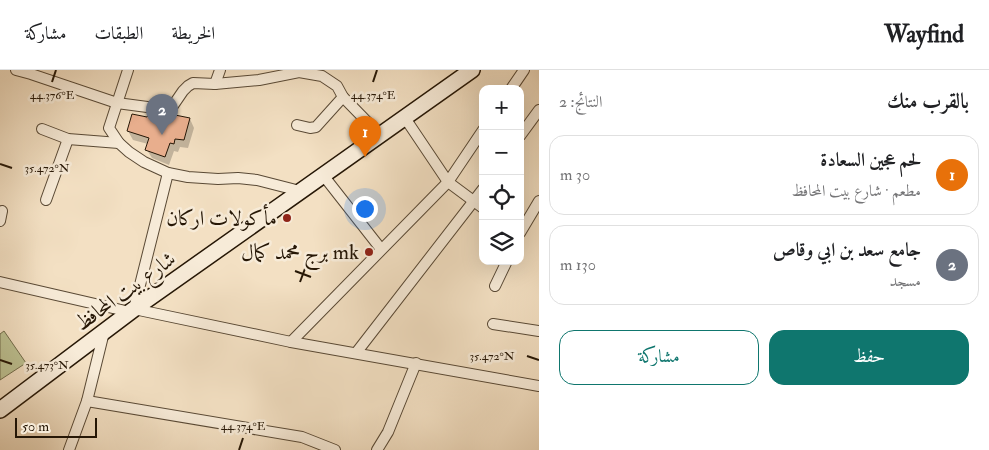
<!DOCTYPE html>
<html lang="ar">
<meta charset="utf-8">
<style>
body{margin:0;font-family:"IM FELL Double Pica",Amiri,serif;background:#f6f6f6;color:#202124;direction:rtl}
.controls{position:absolute;right:15px;top:15px;display:grid;overflow:hidden;border-radius:10px;box-shadow:0 5px 20px #0002}
.controls button{width:45px;height:45px;display:grid;place-items:center;padding:0;border:0;border-bottom:1px solid #e0e0e0;background:#fff;color:#202124;font:25px sans-serif}
.scale{position:absolute;left:15px;bottom:12px;width:82px;box-sizing:border-box;padding-left:5px;border:2px solid #261706;border-top:0;font-size:14px;line-height:18px;white-space:nowrap;color:#261706;-webkit-text-stroke:4px #f7ebd8;paint-order:stroke}
.you{position:absolute;left:364px;top:138px;width:18px;height:18px;margin:-12px;border:4px solid #fff;border-radius:50%;background:#1a73e8;box-shadow:0 0 0 8px #1a73e833}
.badge{display:grid;place-items:center;width:32px;height:32px;border-radius:50%;background:#0f766e;color:#fff;font-size:16px;font-weight:700}
.pin{position:absolute;translate:-50% -41px;filter:drop-shadow(0 1px 2px #0008)}
.pin::after{content:'';position:absolute;top:26px;width:18px;height:15px;background:inherit;clip-path:polygon(0 0,100% 0,50% 100%)}
.list{margin:0;padding:0;list-style:none}
h2{display:flex;justify-content:space-between;align-items:center;height:65px;margin:0;padding:0 20px;font-size:21px}
h2 small{font-size:16px;font-weight:400;color:#757577}
.list li{display:grid;grid-template-columns:32px 1fr auto;gap:15px;align-items:center;box-sizing:border-box;height:80px;margin:0 10px 10px;padding:0 10px;border:1px solid #e0e0e0;border-radius:15px}
.list b{display:block;font-size:19px;white-space:nowrap}
.list p{margin:0;font-size:16px;white-space:nowrap;color:#757577}
.list em{font-size:16px;font-style:normal;color:#757577}
.actions{display:flex;gap:10px;padding:15px 20px}
.actions a{flex:1;padding:11px 0;border:1px solid #0f766e;border-radius:15px;text-align:center;font-size:18px;color:#0f766e}
.actions .main{background:#0f766e;color:#fff}
.icon{flex:none;width:28px;height:28px;fill:none;stroke:currentColor;stroke-width:2;stroke-linecap:round;stroke-linejoin:round}
.map{position:relative;flex:none;width:539px;height:380px;overflow:hidden;direction:ltr}
header{display:flex;align-items:center;gap:30px;box-sizing:border-box;height:70px;padding:0 25px;background:#fff;border-bottom:1px solid #e0e0e0}
header strong{font-size:24px}
nav{display:flex;gap:28px;margin-inline-start:auto;font-size:18px}
main{display:flex}
aside{flex:1;background:#fff}
.map>svg:first-child{display:block}
.green{fill:#bdc293;stroke:#726c4c}
.shadow{fill:#0003}
.building{fill:#e8ae8d;stroke:#261706}
.lines{fill:none;stroke-linecap:round;stroke-linejoin:round}
.minor-casing{stroke:#594935;stroke-width:12}
.secondary-casing{stroke:#261706;stroke-width:18}
.minor{stroke:#f7ebd8;stroke-width:10}
.secondary{stroke:#f7ebd8;stroke-width:15}
.ticks{fill:none;stroke:#261706;stroke-width:2}
.poi-dot{fill:#8f2418;stroke:#f7ebd8;stroke-width:2}
.labels{text-anchor:middle;stroke-width:5;stroke-linejoin:round;paint-order:stroke}
.poi-label{font-size:21px;fill:#261706;stroke:#f7ebd8;text-anchor:end}
.street-label{font-size:21px;fill:#261706;stroke:#f7ebd8}
.ticks-label{font-size:12px;text-anchor:middle;fill:#261706;stroke:#f7ebd8;stroke-width:5;stroke-linejoin:round;paint-order:stroke}
</style>
<header>
<strong>Wayfind</strong>
<nav><a>الخريطة</a><a>الطبقات</a><a>مشاركة</a></nav>
</header>
<main>
<aside>
<h2>بالقرب منك<small>النتائج: 2</small></h2>
<ul class="list">
<li><span class="badge" style="background:#e8710a">1</span><div><b>لحم عجين السعادة</b><p>مطعم · شارع بيت المحافظ</p></div><em>30 m</em></li>
<li><span class="badge" style="background:#6b7280">2</span><div><b>جامع سعد بن ابي وقاص</b><p>مسجد</p></div><em>130 m</em></li>
</ul>
<div class="actions"><a class="main">حفظ</a><a>مشاركة</a></div>
</aside>
<div class="map">
<svg width="539" height="380" viewBox="0 0 539 380">
<rect width="100%" height="100%" fill="#f3e0c3"/>
<filter id="stains"><feTurbulence type="fractalNoise" baseFrequency=".004" numOctaves="4"/><feColorMatrix values="0 0 0 0 .2 0 0 0 0 .09 0 0 0 0 .02 0 0 0 .5 -.17"/></filter>
<radialGradient id="worn" r=".72"><stop offset=".6" stop-color="#630" stop-opacity="0"/><stop offset="1" stop-color="#630" stop-opacity=".3"/></radialGradient>
<!-- green -->
<polygon class="green" points="4,261 26,293 0,310 0,264"/>
<!-- shadow -->
<polygon class="shadow" points="147,48 190,49 194,58 188,78 180,77 178,82 174,81 169,95 152,88 147,80 148,74 133,70 128,61"/>
<!-- building -->
<polygon class="building" points="132,44 147,47 149,44 169,47 175,45 190,48 184,70 175,69 174,74 170,73 165,87 145,80 149,68 127,61"/>
<g class="lines">
<defs>
<g id="minor">
<polyline points="16,0 31,4 117,33 170,40 183,21 188,16 193,13 215,14 259,10 299,2 322,6 337,16 343,27 380,65"/>
<polyline points="128,0 109,58 119,73 129,82 144,92 168,103 188,107 218,109 238,108 257,110 300,121"/>
<polyline points="215,14 220,0"/>
<polyline points="511,19 524,0"/>
<polyline points="405,48 448,112 483,138"/>
<polyline points="297,55 310,58 316,57 343,27"/>
<polyline points="42,59 68,69 119,73"/>
<polyline points="520,66 539,40"/>
<polyline points="168,103 134,239 291,272 539,316"/>
<polyline points="323,105 381,179"/>
<polyline points="46,130 68,69"/>
<polyline points="0,151 2,141"/>
<polyline points="520,163 539,131"/>
<polyline points="0,212 130,242"/>
<polyline points="495,216 507,191"/>
<polyline points="493,254 539,261"/>
<polyline points="291,272 448,112 483,60"/>
<polyline points="356,283 483,119"/>
<polyline points="87,331 302,367 335,380"/>
<polyline points="69,380 87,331 104,262"/>
<polyline points="377,380 388,362 416,293"/>
</g>
<polyline id="secondary" points="0,340 134,239 472,0"/>
</defs>
<!-- minor casing -->
<use href="#minor" class="minor-casing"/>
<!-- secondary casing -->
<use href="#secondary" class="secondary-casing"/>
<!-- minor -->
<use href="#minor" class="minor"/>
<!-- secondary -->
<use href="#secondary" class="secondary"/>
</g>
<!-- ticks -->
<path class="ticks" d="M 52,12 L 56,0M 373,12 L 377,0M 0,94 L 12,98M 295,201 L 311,207M 300,212 L 306,196M 527,286 L 539,290M 0,290 L 12,294M 239,380 L 243,368"/>
<!-- markers -->
<g class="poi-dot">
<circle cx="287" cy="148" r="5"/>
<circle cx="369" cy="182" r="5"/>
</g>
<g class="labels">
<!-- poi labels -->
<g class="poi-label">
<text x="277" y="155">مأكولات اركان</text>
<text x="359" y="189">برج محمد كمال mk</text>
</g>
<!-- street labels -->
<g class="street-label">
<text transform="translate(125 221) rotate(-36)" y="7">شارع بيت المحافظ</text>
</g>
</g>
<g class="ticks-label">
<text x="52" y="29">44.376°E</text>
<text x="373" y="29">44.374°E</text>
<text x="47" y="102">35.472°N</text>
<text x="492" y="290">35.472°N</text>
<text x="47" y="299">35.473°N</text>
<text x="243" y="360">44.374°E</text>
</g>
<rect width="100%" height="100%" filter="url(#stains)"/>
<rect width="100%" height="100%" fill="url(#worn)"/>
</svg>
<div class="controls">
<button>+</button>
<button>−</button>
<button><svg class="icon" aria-label="locate" viewBox="0 0 24 24"><circle cx="12" cy="12" r="6"/><path d="M12 2v4M12 18v4M2 12h4M18 12h4"/></svg></button>
<button><svg class="icon" aria-label="layers" viewBox="0 0 24 24"><path d="M12 4l9 5-9 5-9-5zM3 14l9 5 9-5"/></svg></button>
</div>
<div class="scale">50 m</div>
<div class="you"></div>
<div class="pin badge" style="left:365px;top:87px;background:#e8710a">1</div>
<div class="pin badge" style="left:162px;top:65px;background:#6b7280">2</div>
</div>
</main>
